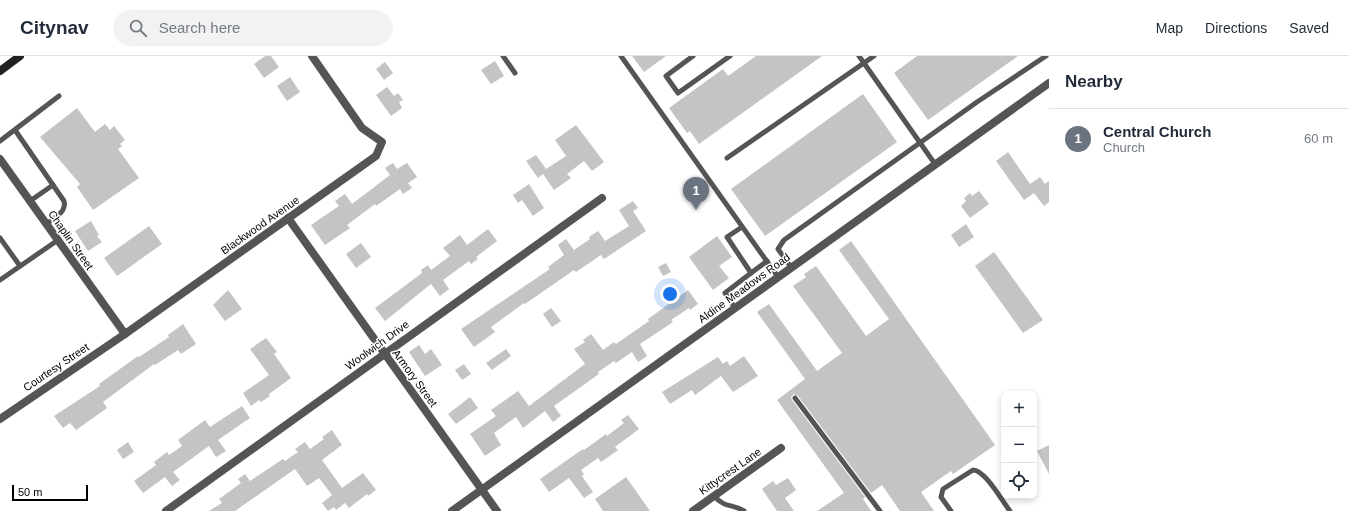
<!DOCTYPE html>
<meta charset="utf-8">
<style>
body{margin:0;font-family:Arial,sans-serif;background:#f2f2f3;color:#1f2937}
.controls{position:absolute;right:12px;bottom:12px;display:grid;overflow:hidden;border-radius:8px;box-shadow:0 2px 6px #0003}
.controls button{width:36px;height:36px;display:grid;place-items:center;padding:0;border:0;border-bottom:1px solid #e0e1e3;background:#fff;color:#1f2937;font:20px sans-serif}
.scale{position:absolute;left:12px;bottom:10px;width:76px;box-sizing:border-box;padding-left:4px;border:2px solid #000;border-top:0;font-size:11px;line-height:14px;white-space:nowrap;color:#000;-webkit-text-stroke:3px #fff;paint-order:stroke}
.you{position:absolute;left:670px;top:238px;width:14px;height:14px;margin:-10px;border:3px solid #fff;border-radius:50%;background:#1a73e8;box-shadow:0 0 0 6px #1a73e833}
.badge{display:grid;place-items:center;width:26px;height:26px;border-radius:50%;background:#111827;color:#fff;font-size:13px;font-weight:700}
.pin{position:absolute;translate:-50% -33px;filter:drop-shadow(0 1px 2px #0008)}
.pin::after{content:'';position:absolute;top:21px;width:14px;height:12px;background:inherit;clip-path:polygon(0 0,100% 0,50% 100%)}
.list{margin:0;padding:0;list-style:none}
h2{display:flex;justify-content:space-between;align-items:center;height:52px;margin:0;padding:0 16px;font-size:17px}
h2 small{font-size:13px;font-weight:400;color:#747a83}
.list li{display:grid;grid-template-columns:26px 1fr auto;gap:12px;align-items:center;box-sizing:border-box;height:60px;padding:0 16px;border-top:1px solid #e0e1e3}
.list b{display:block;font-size:15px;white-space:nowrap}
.list p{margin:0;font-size:13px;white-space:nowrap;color:#747a83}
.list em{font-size:13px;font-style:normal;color:#747a83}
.icon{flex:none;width:22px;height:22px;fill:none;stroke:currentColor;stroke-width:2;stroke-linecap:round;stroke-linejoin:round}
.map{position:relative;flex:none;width:1049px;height:455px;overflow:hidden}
header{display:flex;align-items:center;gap:24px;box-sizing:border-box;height:56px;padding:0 20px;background:#fff;border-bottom:1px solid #e0e1e3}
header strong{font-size:19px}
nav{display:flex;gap:22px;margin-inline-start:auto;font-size:14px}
.search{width:280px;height:36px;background:#f2f2f3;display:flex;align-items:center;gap:10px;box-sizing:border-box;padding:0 14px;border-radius:22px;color:#747a83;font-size:15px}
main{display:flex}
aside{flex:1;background:#fff}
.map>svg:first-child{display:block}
.building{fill:#c4c4c4}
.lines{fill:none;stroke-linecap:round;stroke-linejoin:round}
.lane{stroke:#555;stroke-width:5}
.street{stroke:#555;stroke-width:8}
.secondary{stroke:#222;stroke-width:8}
.labels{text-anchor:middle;stroke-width:3;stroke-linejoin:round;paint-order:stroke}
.street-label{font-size:11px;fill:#000;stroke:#fff}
</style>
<header>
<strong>Citynav</strong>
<div class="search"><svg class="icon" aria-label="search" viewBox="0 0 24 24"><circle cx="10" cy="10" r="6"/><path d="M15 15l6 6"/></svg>Search here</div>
<nav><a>Map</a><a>Directions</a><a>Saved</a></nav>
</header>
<main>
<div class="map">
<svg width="1049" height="455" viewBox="0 0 1049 455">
<rect width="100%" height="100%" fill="#fff"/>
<!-- building -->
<g class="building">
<polygon points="265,0 271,0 279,11 264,22 254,8"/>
<polygon points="632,0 666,0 644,16"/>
<polygon points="756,0 822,0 699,88 690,75 687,77 669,52 723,13 728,20"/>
<polygon points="917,0 1018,0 928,64 894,17"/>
<polygon points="495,5 504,20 491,28 481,14"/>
<polygon points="385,6 393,17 384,24 376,13"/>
<polygon points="290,21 300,36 287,45 277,30"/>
<polygon points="387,31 394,40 398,37 403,44 399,46 402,52 391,60 376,39"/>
<polygon points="863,38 897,86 765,180 731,133"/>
<polygon points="77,52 95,76 105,68 110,74 114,70 125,84 120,88 122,90 118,93 139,122 93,154 77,131 80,128 40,81"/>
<polygon points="576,69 604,106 592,115 584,105 567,118 571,122 554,134 543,118 538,122 526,105 536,99 546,113 566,100 555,84"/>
<polygon points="1008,96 1030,128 1040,121 1045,128 1049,125 1049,146 1044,150 1034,137 1024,144 996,105"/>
<polygon points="393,107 397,113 407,107 417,121 408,127 412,132 403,138 400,133 376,150 375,148 347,169 350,172 325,189 311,169 339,150 335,145 345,138 352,148 390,119 385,112"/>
<polygon points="529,128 544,152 533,160 522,144 518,147 513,139"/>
<polygon points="979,135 989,148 970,162 961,150 966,145 964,142 970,137 972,140"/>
<polygon points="633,145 638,152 633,155 646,175 604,203 601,199 576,216 574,214 525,248 524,247 491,271 495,276 474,291 461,273 550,213 548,211 564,199 558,189 566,183 574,194 590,183 589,181 598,175 605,185 629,170 619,154"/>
<polygon points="91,165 99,179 97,180 102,186 88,195 75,175"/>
<polygon points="966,168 974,181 959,191 951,179"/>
<polygon points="149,170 162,188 117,220 104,202"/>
<polygon points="488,173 497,185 476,201 478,203 471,208 469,205 443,224 449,233 440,240 431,228 385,265 375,252 422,217 421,214 428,209 431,214 450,200 443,192 460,179 467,189"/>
<polygon points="717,180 732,201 719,210 729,222 713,234 689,201"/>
<polygon points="851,185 995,389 953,418 951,415 921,436 934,455 900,455 882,429 871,437 798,340 794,338 791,341 792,344 865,441 863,443 871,455 817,455 844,437 777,344 805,323 757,256 769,248 817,315 842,297 793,230 806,221 804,218 816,210 866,280 889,263 839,194"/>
<polygon points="361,187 371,201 356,212 346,198"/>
<polygon points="994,196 1043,264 1023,277 975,210"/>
<polygon points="666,207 671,216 663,220 658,211"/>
<polygon points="228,234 242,253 225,265 213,249"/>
<polygon points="688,234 698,248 690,254 689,252 671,264 673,266 640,288 647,300 638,306 632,296 616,307 614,305 598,316 599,318 554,350 561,360 553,366 545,355 523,372 516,361 494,377 501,389 485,400 470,378 496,360 491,354 518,335 529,350 585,308 574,293 585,286 583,284 591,278 603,294 614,286 616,288 649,265 648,263"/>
<polygon points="551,252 561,265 552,271 543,258"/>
<polygon points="183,268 196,288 181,298 178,294 155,309 154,308 103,346 107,352 76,374 70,367 63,372 54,360 100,330 99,328 138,300 139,301 169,281 168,279"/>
<polygon points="266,282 277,296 274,298 291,322 269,338 270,340 261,346 259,344 251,350 243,337 269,319 250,293"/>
<polygon points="419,289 425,298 431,293 442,309 425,320 409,296"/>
<polygon points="506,293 511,300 492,314 486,307"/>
<polygon points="744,300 758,320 733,336 721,320 695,339 692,334 670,348 662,336 718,301 723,308 727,305 730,310"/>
<polygon points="464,308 471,318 462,324 455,314"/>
<polygon points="470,341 478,352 456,368 448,358"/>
<polygon points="242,350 250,362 218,384 226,395 216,401 209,390 173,416 180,424 172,430 165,421 143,437 134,425 156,409 154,406 167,396 169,399 182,390 178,384 205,364 210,371"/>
<polygon points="628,359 639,373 615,391 618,394 601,406 598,402 581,414 584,418 582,420 593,436 584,442 569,422 549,436 540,423 583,393 584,394 606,378 607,380 624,367 621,364"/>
<polygon points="332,374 342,389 322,404 342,432 363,417 376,434 368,440 367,438 349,452 345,447 336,454 334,451 328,455 322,447 332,439 319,422 307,430 295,413 235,455 209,455 222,447 219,443 241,427 238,423 245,418 250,425 283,403 285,405 298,396 295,393 305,386 310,393 324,383 322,381"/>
<polygon points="128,386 134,396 123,403 117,394"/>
<polygon points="1049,389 1049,418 1037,395"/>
<polygon points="626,421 650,455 603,455 595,443"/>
<polygon points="788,422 796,434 785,442 794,455 777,455 762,433 773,425 776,429"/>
</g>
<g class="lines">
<!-- lane -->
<g class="lane">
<polyline points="503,0 515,17"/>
<polyline points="621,0 778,221"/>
<polyline points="693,0 666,20 678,37 730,0"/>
<polyline points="859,0 935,108"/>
<path d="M 15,74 L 64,145 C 67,156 54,162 46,168"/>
<polyline points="0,85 59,40"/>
<polyline points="727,102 874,0"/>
<polyline points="30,145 53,129"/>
<polyline points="0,182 20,210"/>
<polyline points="791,211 778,193 784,184 977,46 1046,0"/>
<polyline points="751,217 767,205"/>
<polyline points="0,224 58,184"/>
<polyline points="735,252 725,237 751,217 727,181 742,171"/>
<polyline points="795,342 880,455"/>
<path d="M 714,440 C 726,453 731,447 744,455"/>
<path d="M 951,455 L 941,441 L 943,433 L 973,414 C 985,414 1002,445 1010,455"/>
</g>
<!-- street -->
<g class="street">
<polyline points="0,103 125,278"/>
<polyline points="288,162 497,455"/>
<polyline points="0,363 125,278 376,100 382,86 362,72 312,0"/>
<polyline points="166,455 602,142"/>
<polyline points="452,455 1049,27"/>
<polyline points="693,455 781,392"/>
</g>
<!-- secondary -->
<polyline class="secondary" points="0,15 20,0"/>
</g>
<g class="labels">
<!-- street labels -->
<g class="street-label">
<text transform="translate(260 169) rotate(-35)" y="4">Blackwood Avenue</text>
<text transform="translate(71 184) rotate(55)" y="4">Chaplin Street</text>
<text transform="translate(744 232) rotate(-36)" y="4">Aldine Meadows Road</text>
<text transform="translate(377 289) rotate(-36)" y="4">Woolwich Drive</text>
<text transform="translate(56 311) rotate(-34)" y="4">Courtesy Street</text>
<text transform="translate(415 322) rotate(54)" y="4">Armory Street</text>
<text transform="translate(730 415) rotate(-35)" y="4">Kittycrest Lane</text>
</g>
</g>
</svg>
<div class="controls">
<button>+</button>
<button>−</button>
<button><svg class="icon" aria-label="locate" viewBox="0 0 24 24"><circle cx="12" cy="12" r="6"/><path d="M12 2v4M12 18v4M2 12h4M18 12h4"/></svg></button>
</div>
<div class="scale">50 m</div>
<div class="you"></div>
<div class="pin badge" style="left:696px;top:154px;background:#6b7280">1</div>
</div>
<aside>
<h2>Nearby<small></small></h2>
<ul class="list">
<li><span class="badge" style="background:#6b7280">1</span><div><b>Central Church</b><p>Church</p></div><em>60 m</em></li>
</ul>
</aside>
</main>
